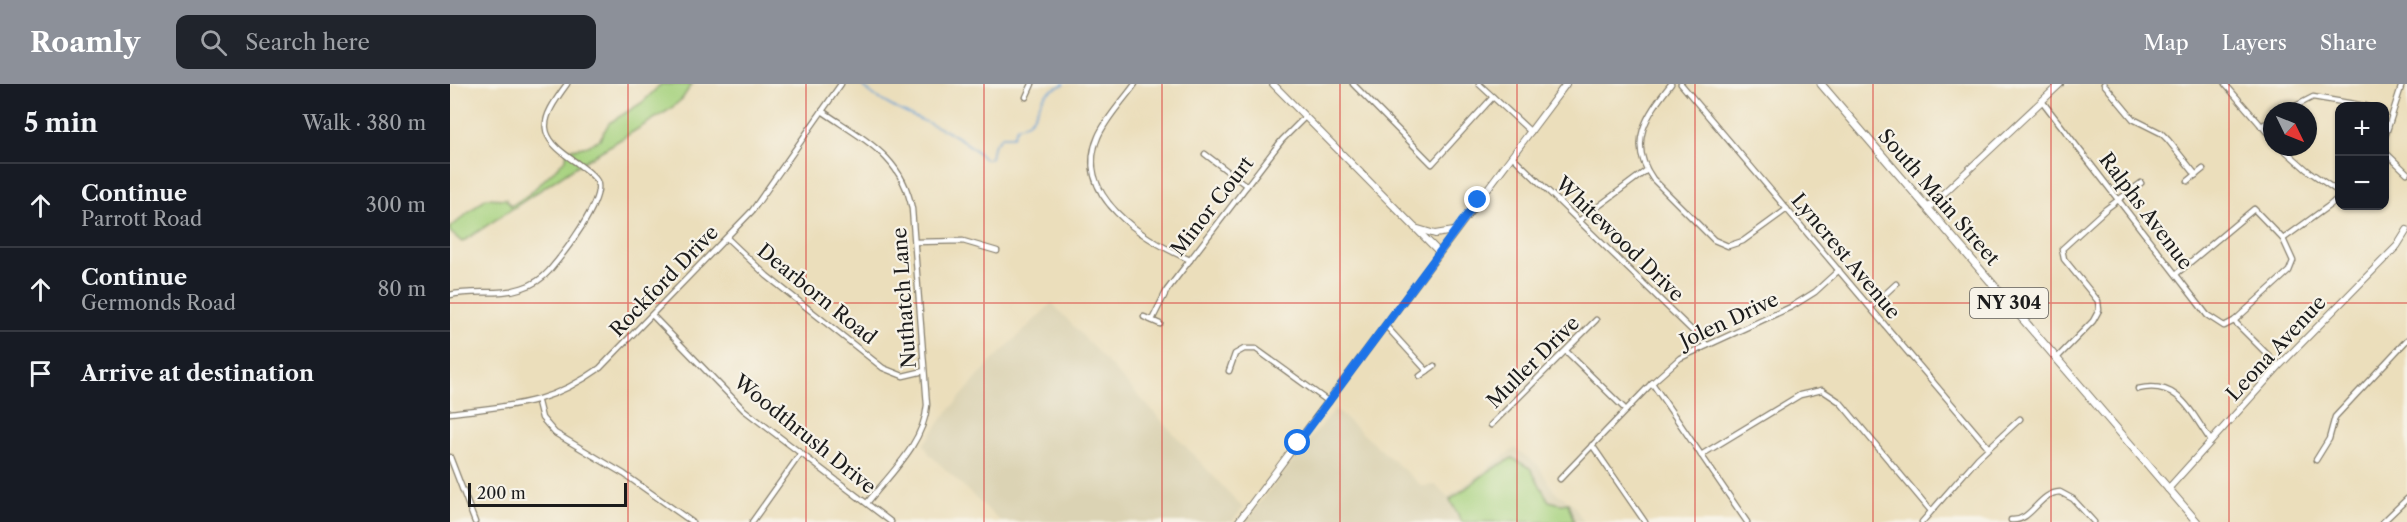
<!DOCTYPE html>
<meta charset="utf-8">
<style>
body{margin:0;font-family:"Libre Caslon Text",serif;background:#20242c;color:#f1f3f6}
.controls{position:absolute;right:18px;top:18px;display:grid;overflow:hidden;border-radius:12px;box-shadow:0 2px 4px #0004}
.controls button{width:54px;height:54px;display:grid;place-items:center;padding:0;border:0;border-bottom:2px solid #363941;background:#171b24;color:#f1f3f6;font:30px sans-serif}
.compass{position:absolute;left:1813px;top:18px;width:54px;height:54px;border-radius:50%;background:#171b24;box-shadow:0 2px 4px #0004;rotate:133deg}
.scale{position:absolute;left:18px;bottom:15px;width:159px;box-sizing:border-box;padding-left:6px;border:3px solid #1c1c1c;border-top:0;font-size:16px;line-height:21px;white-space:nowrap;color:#1c1c1c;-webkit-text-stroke:4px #f7f3e8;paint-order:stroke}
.stop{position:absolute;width:18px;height:18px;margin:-14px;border:4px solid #1a73e8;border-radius:50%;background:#fff}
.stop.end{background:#1a73e8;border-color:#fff;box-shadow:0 2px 6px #0008}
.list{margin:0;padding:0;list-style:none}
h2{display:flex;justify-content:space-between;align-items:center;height:78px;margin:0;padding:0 24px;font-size:26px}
h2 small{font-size:20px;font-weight:400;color:#9ea1a6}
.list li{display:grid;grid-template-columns:39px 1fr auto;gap:18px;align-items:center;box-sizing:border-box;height:84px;padding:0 24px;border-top:2px solid #363941}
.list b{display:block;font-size:22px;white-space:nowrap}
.list p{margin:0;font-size:20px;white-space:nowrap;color:#9ea1a6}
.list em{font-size:20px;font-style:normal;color:#9ea1a6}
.icon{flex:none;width:33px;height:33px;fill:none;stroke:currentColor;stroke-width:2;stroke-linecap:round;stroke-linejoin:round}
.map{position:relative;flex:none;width:1957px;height:438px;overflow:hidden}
header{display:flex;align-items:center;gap:36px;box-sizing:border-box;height:84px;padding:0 30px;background:#8c9099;color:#fff}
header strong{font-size:28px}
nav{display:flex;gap:33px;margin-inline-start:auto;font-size:21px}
.search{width:420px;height:54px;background:#20242c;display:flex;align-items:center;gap:15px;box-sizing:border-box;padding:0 21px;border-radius:12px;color:#9ea1a6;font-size:22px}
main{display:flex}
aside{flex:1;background:#171b24}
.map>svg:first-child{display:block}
.built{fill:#dbd3b4}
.green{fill:#a6d27e;stroke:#61774d;stroke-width:1.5}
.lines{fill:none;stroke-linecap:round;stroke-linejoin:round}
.stream{stroke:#659ed4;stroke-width:1.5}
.street-casing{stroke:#847d6c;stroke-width:7}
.secondary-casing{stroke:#847d6c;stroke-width:8}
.primary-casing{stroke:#847d6c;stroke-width:9}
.street{stroke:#fff;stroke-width:4.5}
.secondary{stroke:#fff;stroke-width:6}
.primary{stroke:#fff;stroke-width:7}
.route{stroke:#1a73e8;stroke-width:8}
.grid{fill:none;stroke:#d62828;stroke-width:1.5;stroke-opacity:0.55}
.labels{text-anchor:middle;stroke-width:4.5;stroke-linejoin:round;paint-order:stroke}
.shield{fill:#f7f3e8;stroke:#5e5c59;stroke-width:1.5}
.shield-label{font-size:18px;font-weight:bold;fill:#1c1c1c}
.street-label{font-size:20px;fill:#1c1c1c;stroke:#f7f3e8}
</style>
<header>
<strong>Roamly</strong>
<div class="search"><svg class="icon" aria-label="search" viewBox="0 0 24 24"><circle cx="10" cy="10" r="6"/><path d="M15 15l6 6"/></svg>Search here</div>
<nav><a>Map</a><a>Layers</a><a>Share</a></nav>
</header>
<main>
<aside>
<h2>5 min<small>Walk · 380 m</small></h2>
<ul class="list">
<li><svg class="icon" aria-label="ahead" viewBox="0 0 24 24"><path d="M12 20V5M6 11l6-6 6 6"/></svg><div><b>Continue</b><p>Parrott Road</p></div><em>300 m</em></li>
<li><svg class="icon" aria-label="ahead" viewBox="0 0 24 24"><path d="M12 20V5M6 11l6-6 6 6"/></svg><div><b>Continue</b><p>Germonds Road</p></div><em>80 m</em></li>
<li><svg class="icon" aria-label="arrive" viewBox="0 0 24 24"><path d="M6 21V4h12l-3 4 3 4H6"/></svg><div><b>Arrive at destination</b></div></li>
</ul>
</aside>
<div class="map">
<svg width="1957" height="438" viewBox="0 0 1957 438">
<rect width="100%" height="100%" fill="#f7f3e8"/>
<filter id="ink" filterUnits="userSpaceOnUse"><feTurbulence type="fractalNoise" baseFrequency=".0167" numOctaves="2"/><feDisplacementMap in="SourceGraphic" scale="12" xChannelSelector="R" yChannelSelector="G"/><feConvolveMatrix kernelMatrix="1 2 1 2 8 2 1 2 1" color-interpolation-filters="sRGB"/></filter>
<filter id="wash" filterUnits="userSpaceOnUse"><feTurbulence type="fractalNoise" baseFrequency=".008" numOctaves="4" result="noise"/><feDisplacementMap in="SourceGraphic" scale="24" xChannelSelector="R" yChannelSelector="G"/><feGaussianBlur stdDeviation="1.35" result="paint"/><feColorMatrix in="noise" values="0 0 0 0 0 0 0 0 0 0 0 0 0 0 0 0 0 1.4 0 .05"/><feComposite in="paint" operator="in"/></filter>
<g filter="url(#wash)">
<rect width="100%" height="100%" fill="#ebdebb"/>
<!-- built -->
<g class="built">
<polygon points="602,219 793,424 782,438 551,438 479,370 474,360 494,332 541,278"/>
<polygon points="885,325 972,402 986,401 998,413 1065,364 1088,381 1104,407 1123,420 1134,438 794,438"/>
</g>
<!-- green -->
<g class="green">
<polygon points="211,0 242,0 232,15 219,26 125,83 12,158 0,148 0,144 36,114 56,115 61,122 79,110 116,75 117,66 138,62 150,55 159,39 193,18"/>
<polygon points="1062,374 1080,384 1099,417 1111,420 1118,419 1124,438 1012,438 1000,416 1039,387"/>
</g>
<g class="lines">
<!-- stream -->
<path class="stream" d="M 411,0 C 446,36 501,37 534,75 L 541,74 L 543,62 L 552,52 L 563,52 L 567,43 C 590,36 584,23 596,10 C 599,6 609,3 614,0"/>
</g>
</g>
<g filter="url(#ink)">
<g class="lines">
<defs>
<g id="street">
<path d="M 685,0 C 673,17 656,34 648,53 C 622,112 695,156 740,176"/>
<polyline points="903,0 982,80 1043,13"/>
<polyline points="1029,0 1081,48"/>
<path d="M 1221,0 C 1198,30 1176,58 1203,95 L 1264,156 L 1278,162 L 1293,157 L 1337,125"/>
<polyline points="1231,0 1538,363"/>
<polyline points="1654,0 1683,35 1711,49 1718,56 1746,91"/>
<polyline points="1775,0 1822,54"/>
<polyline points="576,13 582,0"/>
<polyline points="1592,17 1757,231 1774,242 1784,237 1839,187 1843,177 1833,155 1804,125 1726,190"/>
<path d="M 372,27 C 414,56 452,72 462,125 L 477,321 C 474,359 440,390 417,419"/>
<polyline points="1836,27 1863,13 1916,22"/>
<polyline points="1811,42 1822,36"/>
<polyline points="1934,56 1952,0"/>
<polyline points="1831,63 1857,86 1890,109"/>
<polyline points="1934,67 1957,89"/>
<polyline points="755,70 797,102"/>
<polyline points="1062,72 1257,261"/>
<polyline points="1738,97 1753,85"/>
<polyline points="1130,136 1197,86"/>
<polyline points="277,154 317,192 433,284 453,292 474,287"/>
<polyline points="1833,155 1880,121 1890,112"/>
<polyline points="465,158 513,157 547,167"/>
<path d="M 0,211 C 23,205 49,212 72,204 C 82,201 92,195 99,187 C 112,172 156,115 147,97 C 142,89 134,85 127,79 C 85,51 89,38 117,0"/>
<polyline points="1421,223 1446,200"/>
<polyline points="202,231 294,326 441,438"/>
<polyline points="694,233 710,240"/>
<polyline points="702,236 717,206 832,56 855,33"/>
<polyline points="1784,237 1829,282"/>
<polyline points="936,242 977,287"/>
<polyline points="1116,267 1176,326"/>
<polyline points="1606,275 1643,237 1649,226 1648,217 1614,175 1612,165 1656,125 1691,99"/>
<polyline points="779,287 785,270 794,265 806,265 879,318"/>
<polyline points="970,292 984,282"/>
<polyline points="1202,299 1297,438"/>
<path d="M 1688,305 C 1729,295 1741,329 1761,357"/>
<polyline points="88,318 92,334 105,349 174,390 242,438"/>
<path d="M 0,329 C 63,321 97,322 150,284 L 302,127 L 391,0"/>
<polyline points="1041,341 1146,236"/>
<polyline points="1142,361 1195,438"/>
<polyline points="1251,371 1350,311 1372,306 1390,318 1481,427"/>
<polyline points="0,373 25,438"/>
<polyline points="1866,376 1879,355 1885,333 1957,256"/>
<polyline points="1110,395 1202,299 1230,274 1341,223 1365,208 1389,186"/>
<path d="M 1561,436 C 1582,438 1588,409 1610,408 L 1623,415 L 1644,438"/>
<polyline points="302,438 351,369"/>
<polyline points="1472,438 1528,374 1570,335"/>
<polyline points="1933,438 1957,415"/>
</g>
<g id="secondary">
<polyline points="823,0 989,168"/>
<polyline points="1478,124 1610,0"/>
<polyline points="965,144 985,150 1004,147"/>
<polyline points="1718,405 1829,282 1947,162 1957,146"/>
<polyline points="788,438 1116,0"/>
</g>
<polyline id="primary" points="1371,0 1747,438"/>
</defs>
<!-- street casing -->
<use href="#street" class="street-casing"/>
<!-- secondary casing -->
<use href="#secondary" class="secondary-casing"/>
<!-- primary casing -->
<use href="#primary" class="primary-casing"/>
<!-- street -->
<use href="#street" class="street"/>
<!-- secondary -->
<use href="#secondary" class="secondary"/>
<!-- primary -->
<use href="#primary" class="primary"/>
</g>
</g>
<g class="lines" filter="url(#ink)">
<!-- route -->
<polyline class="route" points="848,359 1028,116"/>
</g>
<!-- grid -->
<path class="grid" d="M 178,0 L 178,438M 356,0 L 356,438M 534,0 L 534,438M 712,0 L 712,438M 890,0 L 890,438M 1067,0 L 1067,438M 1245,0 L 1245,438M 1423,0 L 1423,438M 1601,0 L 1601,438M 1779,0 L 1779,438M 0,219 L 1957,219"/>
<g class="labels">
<!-- shield labels -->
<rect class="shield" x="1520" y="204" width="78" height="30" rx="4.5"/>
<g class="shield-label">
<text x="1559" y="225">NY 304</text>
</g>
<!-- street labels -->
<g class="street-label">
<text transform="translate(1489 113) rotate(49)" y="7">South Main Street</text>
<text transform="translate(762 122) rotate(-52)" y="7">Minor Court</text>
<text transform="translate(1696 127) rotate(53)" y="7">Ralphs Avenue</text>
<text transform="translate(1170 155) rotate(44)" y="7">Whitewood Drive</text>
<text transform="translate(1396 172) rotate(50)" y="7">Lyncrest Avenue</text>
<text transform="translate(214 197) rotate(-46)" y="7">Rockford Drive</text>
<text transform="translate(367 210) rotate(39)" y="7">Dearborn Road</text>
<text transform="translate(454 214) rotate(-94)" y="7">Nuthatch Lane</text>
<text transform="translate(1279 236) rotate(-25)" y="7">Jolen Drive</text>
<text transform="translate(1826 264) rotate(-47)" y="7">Leona Avenue</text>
<text transform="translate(1083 278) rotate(-45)" y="7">Muller Drive</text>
<text transform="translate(355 350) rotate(39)" y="7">Woodthrush Drive</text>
</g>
</g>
</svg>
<div class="controls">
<button>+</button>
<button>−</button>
</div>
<svg class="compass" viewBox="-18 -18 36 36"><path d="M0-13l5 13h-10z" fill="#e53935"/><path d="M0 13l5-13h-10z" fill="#9ea1a6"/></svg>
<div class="scale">200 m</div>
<div class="stop" style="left:848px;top:359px"></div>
<div class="stop end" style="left:1028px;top:116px"></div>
</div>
</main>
